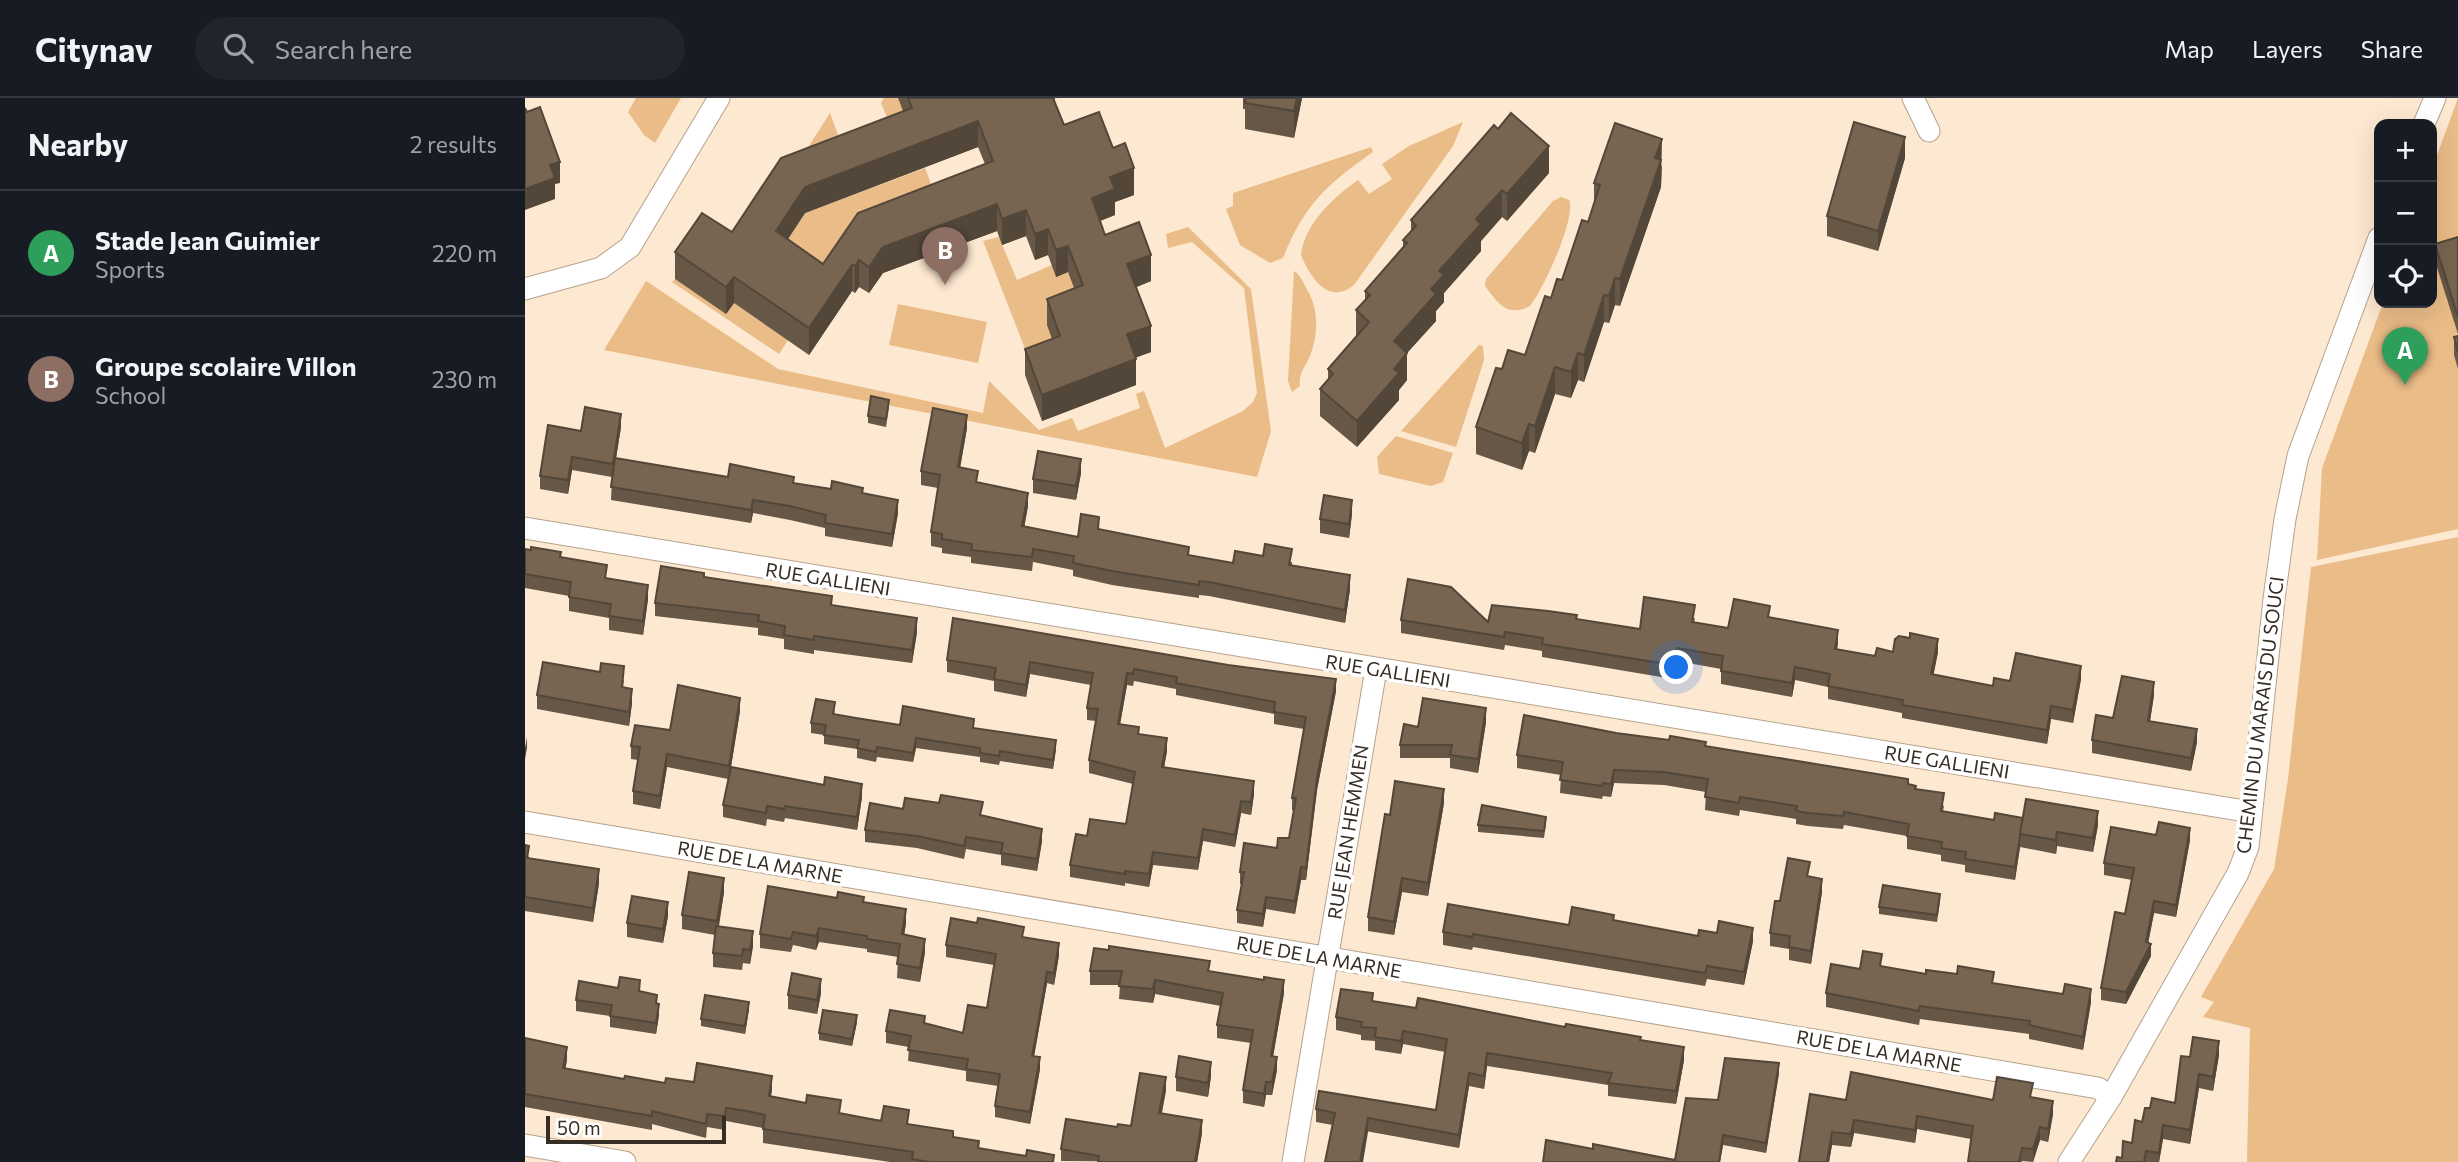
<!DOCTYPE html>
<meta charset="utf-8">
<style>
body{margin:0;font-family:Commissioner,sans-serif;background:#20242c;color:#f1f3f6}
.controls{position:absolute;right:21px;top:21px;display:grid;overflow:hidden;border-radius:14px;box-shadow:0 7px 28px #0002}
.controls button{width:63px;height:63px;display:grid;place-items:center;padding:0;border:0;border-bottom:2px solid #363941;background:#171b24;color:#f1f3f6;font:35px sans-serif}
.scale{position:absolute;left:21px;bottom:18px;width:180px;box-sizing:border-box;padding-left:7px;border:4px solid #362e25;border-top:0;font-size:19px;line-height:24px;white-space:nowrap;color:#362e25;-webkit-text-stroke:5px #fff;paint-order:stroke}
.you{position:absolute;left:1152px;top:570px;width:24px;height:24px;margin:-18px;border:5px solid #fff;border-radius:50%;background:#1a73e8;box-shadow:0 0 0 10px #1a73e833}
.badge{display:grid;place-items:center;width:46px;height:46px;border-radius:50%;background:#0b8043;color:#fff;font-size:23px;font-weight:700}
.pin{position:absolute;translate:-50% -58px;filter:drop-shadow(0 2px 4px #0008)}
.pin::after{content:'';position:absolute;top:37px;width:24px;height:21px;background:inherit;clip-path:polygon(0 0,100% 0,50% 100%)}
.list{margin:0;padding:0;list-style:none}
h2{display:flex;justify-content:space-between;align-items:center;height:91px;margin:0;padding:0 28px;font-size:30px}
h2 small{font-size:23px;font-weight:400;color:#9ea1a6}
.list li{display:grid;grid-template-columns:46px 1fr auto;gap:21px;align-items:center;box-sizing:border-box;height:126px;padding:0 28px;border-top:2px solid #363941}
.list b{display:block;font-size:26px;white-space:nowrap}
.list p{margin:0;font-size:23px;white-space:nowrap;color:#9ea1a6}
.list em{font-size:23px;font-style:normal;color:#9ea1a6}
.icon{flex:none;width:38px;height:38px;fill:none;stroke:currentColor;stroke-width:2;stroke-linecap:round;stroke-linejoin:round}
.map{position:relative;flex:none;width:1933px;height:1064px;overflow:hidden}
header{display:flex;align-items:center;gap:42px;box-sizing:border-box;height:98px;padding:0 35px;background:#171b24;border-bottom:2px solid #363941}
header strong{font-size:33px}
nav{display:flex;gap:38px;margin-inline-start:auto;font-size:24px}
.search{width:490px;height:63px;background:#20242c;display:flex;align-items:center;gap:18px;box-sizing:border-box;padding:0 24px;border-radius:38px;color:#9ea1a6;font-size:26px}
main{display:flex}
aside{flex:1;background:#171b24}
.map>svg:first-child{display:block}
.green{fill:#eabc87}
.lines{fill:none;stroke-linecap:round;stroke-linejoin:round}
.minor-casing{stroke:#b6a38d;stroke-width:23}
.minor{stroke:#fff;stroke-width:21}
.wall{fill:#665746;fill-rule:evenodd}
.shaded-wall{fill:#534739}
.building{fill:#776551;stroke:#534739;stroke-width:2;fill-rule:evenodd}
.labels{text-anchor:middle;stroke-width:7;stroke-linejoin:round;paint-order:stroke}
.street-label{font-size:19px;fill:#362e25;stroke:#fff}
</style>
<header>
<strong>Citynav</strong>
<div class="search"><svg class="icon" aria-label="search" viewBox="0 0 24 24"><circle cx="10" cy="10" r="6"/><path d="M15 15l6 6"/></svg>Search here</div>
<nav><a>Map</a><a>Layers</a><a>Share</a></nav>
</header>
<main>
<aside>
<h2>Nearby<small>2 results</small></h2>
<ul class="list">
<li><span class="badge" style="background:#2e9e5b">A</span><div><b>Stade Jean Guimier</b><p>Sports</p></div><em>220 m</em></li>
<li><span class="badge" style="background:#8d6e63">B</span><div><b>Groupe scolaire Villon</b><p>School</p></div><em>230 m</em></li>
</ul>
</aside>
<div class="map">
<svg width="1933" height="1064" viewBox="0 0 1933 1064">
<rect width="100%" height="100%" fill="#fde8d1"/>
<!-- green -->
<g class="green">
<polygon points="111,0 156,0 130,45 119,37 103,14"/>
<polygon points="359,0 373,0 387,36 211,128 247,72 262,82 305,15 315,42 364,24 356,5"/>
<polygon points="1933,0 1933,431 1792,462 1797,370 1858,205 1907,205 1907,71"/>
<path d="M 938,24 L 928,48 L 829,187 C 803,208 785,179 776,157 C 780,125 808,100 833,82 L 844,96 L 867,81 L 857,66 L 884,48 Z"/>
<path d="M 846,49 L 848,54 C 802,86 779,107 758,160 L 745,165 L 715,147 L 701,111 L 708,108 L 708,95 Z"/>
<polygon points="400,70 415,110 309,176 261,144 280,115"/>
<path d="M 1036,99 L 1044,102 C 1052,119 1017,194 1005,208 C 982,220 973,205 960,188 L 961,181 L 1028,103 Z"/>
<polygon points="663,129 726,191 746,333 732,379 79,252 121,183 253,271 458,315 464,283 514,332 547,320 553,333 615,310 611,296 619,293 640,350 718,313 728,304 732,295 719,190 667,144 643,150 641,136"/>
<polygon points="474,139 492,182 527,167 531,178 543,174 558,213 535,264 504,261 458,143"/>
<path d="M 769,173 C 776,177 779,187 784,195 C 794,215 793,237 785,258 C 780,269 773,276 775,288 L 767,294 L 763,283 Z"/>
<polygon points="150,181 201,215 209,205 263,242 254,256 147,184"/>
<polygon points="373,206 462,224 453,265 364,247"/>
<polygon points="954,247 958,248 959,262 931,349 876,333"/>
<polygon points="871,338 928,355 918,384 906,388 854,376 852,359"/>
<polygon points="1933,439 1933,1064 1722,1064 1725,930 1678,919 1689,904 1676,899 1749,771 1763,681 1786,469"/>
</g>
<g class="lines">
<defs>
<g id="minor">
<polyline points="1388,0 1404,33"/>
<polyline points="1899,26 1910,0"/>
<polyline points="0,191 76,170 105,149 194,0"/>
<polyline points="0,430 1726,714"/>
<polyline points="0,724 1573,990 1586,999"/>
<polyline points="0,1047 100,1064"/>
<polyline points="768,1064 851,571"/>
<polyline points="1544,1064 1586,999 1713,775 1723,749 1749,501 1760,421 1773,358 1854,140"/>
</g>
</defs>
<!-- minor casing -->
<use href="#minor" class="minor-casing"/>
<!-- minor -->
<use href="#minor" class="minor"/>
</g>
<!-- wall -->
<g class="wall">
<path d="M 373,0 L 530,0 L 530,5 L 539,27 L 588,50 L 609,97 L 590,104 L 590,117 L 575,123 L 580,137 L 626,183 L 611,189 L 626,254 L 611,259 L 611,287 L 517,323 L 500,277 L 500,251 L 527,241 L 522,227 L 522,201 L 549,190 L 543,174 L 531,179 L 523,157 L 510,162 L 501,138 L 477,147 L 472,133 L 358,175 L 344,195 L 334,189 L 330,195 L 327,193 L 284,257 L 209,205 L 201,216 L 150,181 L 150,154 L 207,134 L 378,13 ZM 453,49 L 460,66 L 298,166 L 263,141 L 280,115 Z"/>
<polygon points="718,0 777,0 769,40 720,31 720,11 718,11"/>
<polygon points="1380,60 1353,153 1302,138 1302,118"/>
<polygon points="1137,68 1136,89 1095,208 1090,207 1084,225 1079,224 1059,284 1053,282 1046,300 1030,296 1010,355 1004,353 997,372 951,356 951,329 977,271 1000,257 1026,200 1037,182 1063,124 1069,106 1069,85"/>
<polygon points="1024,75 982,123 977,119 956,143 956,153 919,195 919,204 911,213 911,223 882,255 882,282 874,292 874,302 832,349 795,318 795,291 803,281 803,271 831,239 831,212 840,202 840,193 878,150 878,142 886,133 886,122"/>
<polygon points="1933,139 1933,236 1910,163 1910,146"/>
<polygon points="1933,238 1933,271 1929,257 1929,239"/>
<polygon points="364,309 361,329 343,325 343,318"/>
<polygon points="96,329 91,360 203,379 269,385 338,395 373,415 367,449 300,438 300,430 265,422 228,415 226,425 86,402 87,379 47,372 43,396 15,391 15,378 56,333"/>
<polygon points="442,330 435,369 453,385 503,408 499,429 553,439 574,431 664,458 708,465 767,464 767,468 825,491 820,525 684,498 674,497 674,500 587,487 548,478 548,472 508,464 507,473 446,465 446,459 417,455 417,450 406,448 406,434 413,390 396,387 396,373"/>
<polygon points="556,375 551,402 508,395 508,381"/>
<polygon points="827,416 824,440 795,435 795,421"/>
<polygon points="0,451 36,460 82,480 123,501 118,537 84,532 84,520 44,513 44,498 0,490"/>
<polygon points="179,479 307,507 392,534 387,565 289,552 289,556 259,551 259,541 233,537 233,530 130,518 130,505"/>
<polygon points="428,520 811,593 792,692 781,782 776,782 770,816 741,811 738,829 712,825 712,812 717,786 715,786 715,774 764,740 769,713 767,712 767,700 779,631 749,626 749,616 651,597 651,591 609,583 608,588 602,587 595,626 642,653 639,669 729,696 726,717 716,715 710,749 678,743 673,772 628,767 624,789 600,785 600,788 545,779 545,767 562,738 601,726 608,686 564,675 564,662 571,623 562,622 562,610 566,587 505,576 501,599 469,593 469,583 422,574 422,562"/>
<polygon points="1170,520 1169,524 1203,530 1245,520 1313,545 1312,551 1350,558 1368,554 1413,554 1408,577 1468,588 1485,583 1556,581 1548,625 1526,621 1522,646 1377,620 1377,615 1303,601 1303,589 1270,582 1267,599 1196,586 1196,571 1152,563 1148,581 1017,559 1017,553 980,547 979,552 876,535 876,522 963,524 1052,521 1115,531"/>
<polygon points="99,582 98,589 107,605 104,628 12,611 12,597"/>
<polygon points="1629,597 1625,623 1672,644 1666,673 1567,655 1567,642 1588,620"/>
<polygon points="215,613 206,669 337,699 332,732 260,720 259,724 242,721 241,728 198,719 198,707 203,681 142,669 135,711 108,706 108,693 113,662 106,661 106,648 145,632"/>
<polygon points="310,613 309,616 375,627 449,630 531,651 528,671 475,663 474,667 455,664 455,659 391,650 388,664 352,659 351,664 332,660 332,651 299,646 299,637 286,635 286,625"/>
<polygon points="961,624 953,675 925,670 925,660 875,660 875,647 893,629"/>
<polygon points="1091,635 1181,648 1383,686 1419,708 1418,713 1469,722 1498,720 1573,727 1568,754 1532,748 1531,756 1495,749 1490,782 1440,774 1440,767 1416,763 1416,757 1382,751 1382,738 1319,727 1318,731 1283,728 1271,726 1271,721 1215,712 1214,718 1180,712 1181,694 1139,687 1089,685 1086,699 1078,698 1077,701 1035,695 1036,677 992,670 992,657"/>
<polygon points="919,705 903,798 877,794 869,837 843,833 843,819 865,717"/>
<polygon points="378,711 457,718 517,743 512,773 476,767 476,757 441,751 439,761 392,750 340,744 340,732"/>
<polygon points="1021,726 1019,740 953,734 953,727"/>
<polygon points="1665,742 1651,819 1629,815 1623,845 1626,858 1601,906 1576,902 1576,890 1600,816 1607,782 1579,777 1579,765"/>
<polygon points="0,747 4,760 74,785 68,824 0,813"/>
<polygon points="1284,779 1297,794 1286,866 1264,862 1264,851 1245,848 1245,835 1255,803"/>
<polygon points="199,794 194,828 228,848 225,866 218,865 217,872 188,869 188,855 190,837 157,831 157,817"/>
<polygon points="1415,803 1412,824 1354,816 1354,809"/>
<polygon points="339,804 381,825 379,837 400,854 395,884 372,880 373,859 342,854 342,851 294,844 291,852 268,847 266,854 235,850 235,836"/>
<polygon points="143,818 138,845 102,839 102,825"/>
<polygon points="1089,823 1173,838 1228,843 1219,887 1182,881 1180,888 948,849 947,852 918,847 918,834 1044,827"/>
<polygon points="499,839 534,857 529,887 522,885 509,958 515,971 505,1026 470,1019 470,1008 473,988 441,983 441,973 383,963 384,949 361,945 361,933 400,925 438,935 462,910 469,867 421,859 421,847"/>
<polygon points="1357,868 1401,876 1469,886 1566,904 1558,952 1504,941 1504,936 1395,921 1394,927 1301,909 1301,895"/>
<polygon points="565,873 685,873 759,895 748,958 752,972 747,997 741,997 739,1009 718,1005 718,992 726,945 692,940 692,927 696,908 630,896 628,905 594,901 595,887 565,887"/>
<polygon points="296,895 292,916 263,911 263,897"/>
<polygon points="51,902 132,906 134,917 131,936 85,929 85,918 51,913"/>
<polygon points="848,903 891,910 1040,929 1116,942 1159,962 1151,1006 1083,998 1083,987 962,968 959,991 944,988 934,1050 791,1024 791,1011 911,1012 920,954 878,946 876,956 850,952 850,943 836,942 836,937 811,932 811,919"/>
<polygon points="224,911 220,936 176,928 176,921"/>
<polygon points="332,924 327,948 294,942 294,935"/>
<polygon points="0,940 42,962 40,971 99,981 140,985 169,984 247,991 246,998 316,1016 384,1026 428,1039 454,1050 529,1064 365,1064 238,1045 238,1030 201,1023 200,1032 182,1029 181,1040 127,1026 127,1032 0,1009"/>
<polygon points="1694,957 1688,993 1674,990 1665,1046 1638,1041 1634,1064 1591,1064 1597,1060 1607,1045 1625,1010 1650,1005 1665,959"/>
<polygon points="1254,975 1241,1055 1198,1047 1195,1064 1018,1064 1068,1051 1150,1062 1193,1002"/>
<polygon points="686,978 683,999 651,993 651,979"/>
<polygon points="641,992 637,1015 677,1035 672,1064 536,1063 536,1051 592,1029 606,1028"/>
<polygon points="1507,1000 1528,1016 1523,1044 1515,1042 1508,1064 1497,1063 1497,1064 1443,1064 1446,1041 1392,1031 1390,1045 1329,1035 1326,1049 1307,1047 1304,1064 1274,1064 1321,1002 1468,1002"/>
</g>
<!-- shaded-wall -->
<g class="shaded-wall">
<polygon points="772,0 777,0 769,40 769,13"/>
<polygon points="453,23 453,49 280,115 251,159 251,133 280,89"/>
<polygon points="1380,39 1380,60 1353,153 1353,133"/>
<polygon points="1137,41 1136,89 1095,208 1095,181 1130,60"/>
<polygon points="1024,48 1024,75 982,123 982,96"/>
<polygon points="35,64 35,85 30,86 30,101 0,112 0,91 25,67"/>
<polygon points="609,70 609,97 590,104 590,117 567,126 567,100 585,79"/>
<polygon points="977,92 977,119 956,143 956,153 919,195 919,204 911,213 911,223 882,255 882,282 874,292 874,302 832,349 832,323 869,243 906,191 914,173 951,121"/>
<polygon points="472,106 472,133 358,175 344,195 344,169 358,149"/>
<polygon points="501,112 501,138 477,147 477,121"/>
<polygon points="523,131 523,157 510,162 510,136"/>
<polygon points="543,148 543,174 531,179 531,152"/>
<polygon points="626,157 626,183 602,193 602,166"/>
<polygon points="334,162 334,189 330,195 330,168"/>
<polygon points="327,167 327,193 284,257 284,230"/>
<polygon points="209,179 209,205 201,216 201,189"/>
<polygon points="1090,180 1090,207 1084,225 1084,198"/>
<polygon points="1079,197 1079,224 1059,284 1059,257"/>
<polygon points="626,228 626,254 602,263 602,236"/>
<polygon points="1053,255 1053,282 1046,300 1046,274"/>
<polygon points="611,261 611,287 517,323 517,297"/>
<polygon points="1030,269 1030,296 1010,355 1010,328"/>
<polygon points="96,316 96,329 88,379 88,366"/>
<polygon points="442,317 442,330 433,382 433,369"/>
<polygon points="1004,326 1004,353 997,372 997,345"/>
<polygon points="47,359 47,372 43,396 43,382"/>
<polygon points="556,361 556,375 551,402 551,388"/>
<polygon points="503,395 503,408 497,442 497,428"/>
<polygon points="228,402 228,415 226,425 226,412"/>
<polygon points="373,402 373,415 367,449 367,436"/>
<polygon points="827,402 827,416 824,440 824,426"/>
<polygon points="825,477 825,491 820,525 820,512"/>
<polygon points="123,487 123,501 118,537 118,523"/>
<polygon points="392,520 392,534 387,565 387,552"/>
<polygon points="1313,532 1313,545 1310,564 1310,551"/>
<polygon points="1413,541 1413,554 1406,590 1406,576"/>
<polygon points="1152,550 1152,563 1148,581 1148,567"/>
<polygon points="505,564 505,576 501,599 501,587"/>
<polygon points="1556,568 1556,581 1548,625 1548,612"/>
<polygon points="1270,569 1270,582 1267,599 1267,585"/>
<polygon points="602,575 602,587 593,638 593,626"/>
<polygon points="811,581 811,593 792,692 781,782 781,770 792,680"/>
<polygon points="1629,584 1629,597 1623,636 1623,623"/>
<polygon points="107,591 107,605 104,628 104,614"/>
<polygon points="215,600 215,613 204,681 204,668"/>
<polygon points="1526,608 1526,621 1522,646 1522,632"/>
<polygon points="961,610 961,624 953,675 953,661"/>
<polygon points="1672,631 1672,644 1666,673 1666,660"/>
<polygon points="2,639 2,650 0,661 0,650"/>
<polygon points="391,640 391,650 388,664 388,655"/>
<polygon points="642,640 642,653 637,681 637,669"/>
<polygon points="531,642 531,651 528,671 528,662"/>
<polygon points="142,656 142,669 135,711 135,698"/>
<polygon points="1089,672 1089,685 1086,699 1086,686"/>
<polygon points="729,683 729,696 726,717 726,704"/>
<polygon points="337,686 337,699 332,732 332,719"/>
<polygon points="919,691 919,705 903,798 903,785"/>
<polygon points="716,703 716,715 710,749 710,737"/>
<polygon points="1573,713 1573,727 1568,754 1568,740"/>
<polygon points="1665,730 1665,742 1651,819 1651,807"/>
<polygon points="517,731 517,743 512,773 512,761"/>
<polygon points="678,731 678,743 673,772 673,760"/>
<polygon points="1532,734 1532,748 1531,756 1531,742"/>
<polygon points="1495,736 1495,749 1490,782 1490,769"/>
<polygon points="628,754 628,767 624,789 624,776"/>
<polygon points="776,769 776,782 770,816 770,803"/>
<polygon points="74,771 74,785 68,824 68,810"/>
<polygon points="199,780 199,794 192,837 192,823"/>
<polygon points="877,780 877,794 869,837 869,824"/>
<polygon points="1297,781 1297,794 1286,866 1286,853"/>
<polygon points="741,799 741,811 738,829 738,816"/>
<polygon points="1629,803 1629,815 1621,856 1626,846 1626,858 1601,906 1601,894 1621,844"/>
<polygon points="143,804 143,818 138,845 138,831"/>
<polygon points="381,811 381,825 377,850 377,836"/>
<polygon points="294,830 294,844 291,852 291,838"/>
<polygon points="1228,830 1228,843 1219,887 1219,874"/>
<polygon points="228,833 228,848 225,866 225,852"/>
<polygon points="400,841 400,854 395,884 395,870"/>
<polygon points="534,845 534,857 529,887 529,875"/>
<polygon points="522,874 522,885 507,970 507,958"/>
<polygon points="296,881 296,895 292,916 292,902"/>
<polygon points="630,882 630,896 628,905 628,891"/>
<polygon points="759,882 759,895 746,971 746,958"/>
<polygon points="1566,891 1566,904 1558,952 1558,939"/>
<polygon points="224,904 224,911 220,936 220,928"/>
<polygon points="134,906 134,917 131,936 131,925"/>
<polygon points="332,917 332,924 327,948 327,941"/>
<polygon points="878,933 878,946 876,956 876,943"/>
<polygon points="1694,943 1694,957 1688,993 1688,979"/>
<polygon points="42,949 42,962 38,984 38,970"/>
<polygon points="1159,949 1159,962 1151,1006 1151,993"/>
<polygon points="962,955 962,968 959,991 959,978"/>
<polygon points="515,959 515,971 505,1026 505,1014"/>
<polygon points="752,959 752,972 747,997 747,984"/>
<polygon points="686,964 686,978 683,999 683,985"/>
<polygon points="1254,965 1254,975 1241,1055 1241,1045"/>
<polygon points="944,975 944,988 934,1050 934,1037"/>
<polygon points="1674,976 1674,990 1665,1046 1665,1032"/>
<polygon points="247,978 247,991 244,1012 244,998"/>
<polygon points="641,979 641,992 634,1028 634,1015"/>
<polygon points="741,984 741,997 739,1009 739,996"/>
<polygon points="1528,1003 1528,1016 1523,1044 1523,1031"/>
<polygon points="1392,1018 1392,1031 1390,1045 1390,1032"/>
<polygon points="843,1020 843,1034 838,1064 835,1064"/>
<polygon points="677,1022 677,1035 672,1064 670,1064"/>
<polygon points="1329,1022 1329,1035 1326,1049 1326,1036"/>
<polygon points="1638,1027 1638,1041 1634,1064 1634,1055"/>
<polygon points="1515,1029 1515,1042 1508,1064 1508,1051"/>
<polygon points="1307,1034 1307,1047 1304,1064 1302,1064"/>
<polygon points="1198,1037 1198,1047 1195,1064 1194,1064"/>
</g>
<!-- building -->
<g class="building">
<path d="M 383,0 L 528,0 L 539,27 L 574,14 L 588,50 L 600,45 L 609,70 L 585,79 L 590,91 L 567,100 L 580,137 L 614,124 L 626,157 L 602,166 L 626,228 L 602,236 L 611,261 L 517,297 L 500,251 L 535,238 L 522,201 L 558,187 L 543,148 L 531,152 L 523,131 L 510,136 L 501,112 L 477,121 L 472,106 L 358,149 L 344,169 L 334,162 L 330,168 L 327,167 L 284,230 L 209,179 L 201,189 L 150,154 L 177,115 L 207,134 L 256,60 L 387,10 ZM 453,23 L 468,63 L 333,115 L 298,166 L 251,133 L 280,89 Z"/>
<polygon points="721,0 772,0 769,13 720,5"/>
<polygon points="15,9 35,64 25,67 30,80 0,91 0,10 2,14"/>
<polygon points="986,15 1024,48 982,96 977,92 951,121 956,126 914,173 919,177 906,191 911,196 869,243 882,255 869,271 874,275 832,323 795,291 808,276 803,271 844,224 831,212 845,197 840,193 882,145 878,142 891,128 886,122 969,27 973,31"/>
<polygon points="1329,24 1380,39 1353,133 1302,118"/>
<polygon points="1090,25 1137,41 1130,60 1136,62 1095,181 1090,180 1084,198 1079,197 1059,257 1053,255 1046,274 1030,269 1010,328 1004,326 997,345 951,329 971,270 977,271 983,252 1000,257 1020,198 1026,200 1032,181 1037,182 1057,122 1063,124 1075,87 1069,85"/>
<polygon points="1933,139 1933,219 1910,146"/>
<polygon points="1933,238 1933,254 1929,239"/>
<polygon points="346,298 364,302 361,321 343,318"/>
<polygon points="60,309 96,316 88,366 47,359 43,382 15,378 23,327 56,333"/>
<polygon points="408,310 442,317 433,369 453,373 451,384 503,395 497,428 553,439 556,416 574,419 573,431 664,449 663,457 708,465 710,453 738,458 740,446 767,451 764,467 825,477 820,512 684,484 674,483 674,487 587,473 548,465 549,458 508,451 507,459 446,452 447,446 417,441 417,436 406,434 415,377 396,373"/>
<polygon points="513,353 556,361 551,388 508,381"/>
<polygon points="90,360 203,379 205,366 269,379 268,385 306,391 307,383 338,390 337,395 373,402 367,436 300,425 301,417 265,408 228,402 226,412 86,389"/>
<polygon points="799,397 827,402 824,426 795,421"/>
<polygon points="6,449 36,454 35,459 82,467 80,480 123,487 118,523 84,518 86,506 44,499 46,484 0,476 0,451 6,452"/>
<polygon points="136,468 179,475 179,479 307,498 306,507 392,520 387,552 289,538 289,542 259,537 260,528 233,523 234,517 130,505"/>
<polygon points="883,481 926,489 963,524 967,507 1023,513 1052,517 1051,521 1115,531 1119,499 1170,507 1167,524 1203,530 1209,501 1245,508 1243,519 1313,532 1310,551 1350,558 1352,550 1368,554 1370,541 1374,538 1385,540 1385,535 1413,541 1406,576 1468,588 1469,580 1485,583 1491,555 1556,568 1548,612 1526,608 1522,632 1377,607 1378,602 1303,588 1305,576 1270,569 1267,585 1196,573 1198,558 1152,550 1148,567 1017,546 1018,540 980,534 979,539 876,522"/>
<polygon points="428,520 703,567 811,581 792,680 781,770 776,769 770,803 741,799 738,816 712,812 719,774 715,774 719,745 752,750 753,740 764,740 771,700 767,700 781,619 749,614 750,604 651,585 652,579 609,571 608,576 602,575 593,626 614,629 613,636 642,640 637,669 729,683 726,704 716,703 710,737 678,731 673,760 628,754 624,776 600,773 600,776 545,767 551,736 562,738 565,721 601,726 610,674 564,662 573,611 562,610 568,575 505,564 501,587 469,581 471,570 422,562"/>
<polygon points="18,564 75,574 76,565 99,568 97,589 107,591 104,614 12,597"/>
<polygon points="1597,578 1629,584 1623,623 1672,631 1666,660 1567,642 1571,617 1588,620"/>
<polygon points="153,587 215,600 204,668 142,656 135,698 108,693 115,649 106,648 110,627 145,632"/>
<polygon points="898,600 961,610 953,661 925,657 927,647 875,647 879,626 893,629"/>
<polygon points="291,601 310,604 308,616 331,620 375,627 378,608 449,621 448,630 531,642 528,662 475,653 474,658 455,655 455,650 391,640 388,655 352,649 351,654 332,650 334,642 299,637 301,627 286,625"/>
<polygon points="999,617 1091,635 1144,642 1145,638 1181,644 1180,648 1383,681 1383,686 1391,688 1390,691 1419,695 1416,713 1469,722 1470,715 1498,720 1490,769 1440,761 1441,754 1416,750 1417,744 1382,738 1384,726 1319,714 1318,718 1283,715 1271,713 1272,708 1215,699 1214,705 1180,699 1183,681 1139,674 1089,672 1086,686 1078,685 1077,688 1035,682 1038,664 992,657"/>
<polygon points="206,669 299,687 300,679 337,686 332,719 260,708 259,711 242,708 241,715 198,707"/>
<polygon points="870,683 919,691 903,785 877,780 869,824 843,819 860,716 865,717"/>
<polygon points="416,697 458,704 455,717 517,731 512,761 476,755 478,745 441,739 439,748 392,738 340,732 345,705 378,711 380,700 414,705"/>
<polygon points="1501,701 1573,713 1568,740 1532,734 1531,742 1495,736"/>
<polygon points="957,707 1021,719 1019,733 953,727"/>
<polygon points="1634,724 1665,730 1651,807 1629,803 1621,844 1626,846 1601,894 1576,890 1590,814 1600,816 1609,770 1579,765 1586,729 1631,737"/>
<polygon points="0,747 4,748 2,760 74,771 68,810 0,799"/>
<polygon points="1263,760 1285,764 1282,778 1297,781 1286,853 1264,849 1265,838 1245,835 1250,803 1255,803"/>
<polygon points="164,774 199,780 192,823 157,817"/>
<polygon points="1358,787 1415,796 1412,817 1354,809"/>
<polygon points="243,788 312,800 313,794 339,799 338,804 381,811 377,836 400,841 395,870 372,866 375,846 342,841 342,838 294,830 291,838 268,834 266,841 235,836"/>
<polygon points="107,798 143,804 138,831 102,825"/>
<polygon points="923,806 1044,827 1047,809 1089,817 1088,822 1173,838 1174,832 1192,835 1194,823 1228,830 1219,874 1182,868 1180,875 948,836 947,839 918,834"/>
<polygon points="426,820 452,825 453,820 499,829 497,839 534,845 529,875 522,874 511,938 507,958 515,959 505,1014 470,1008 475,976 441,971 443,961 383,952 386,938 361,933 365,912 400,918 399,925 438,935 443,907 462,910 471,856 421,847"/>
<polygon points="191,828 228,833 225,852 218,851 217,858 188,855"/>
<polygon points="584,848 685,863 683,873 739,882 739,879 759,882 746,958 752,959 747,984 741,984 739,996 718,992 728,932 692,927 698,895 630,882 628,891 594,888 597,873 565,873 569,850 584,852"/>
<polygon points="1338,853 1357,856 1355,868 1401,876 1401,872 1432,876 1433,868 1469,874 1467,885 1538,896 1540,886 1566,891 1558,939 1504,927 1505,923 1395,908 1394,913 1301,895 1306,866 1335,871"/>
<polygon points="267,875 296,881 292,902 263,897"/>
<polygon points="95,879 115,882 114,893 132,897 131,905 134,906 131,925 85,918 87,907 51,902 54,883 93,890"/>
<polygon points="816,891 848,895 847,903 891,910 893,900 1040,929 1041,926 1116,939 1115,942 1159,949 1151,993 1083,985 1087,975 962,955 959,978 944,975 934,1037 843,1020 835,1064 800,1064 810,1015 791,1011 794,993 911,1012 922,941 878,933 876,943 850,939 851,930 836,929 837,924 811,919"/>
<polygon points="180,897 224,904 220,928 176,921"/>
<polygon points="298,912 332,917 327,941 294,935"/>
<polygon points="1668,939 1694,943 1688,979 1674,976 1665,1032 1638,1027 1634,1055 1621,1053 1619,1064 1591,1064 1592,1059 1597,1060 1598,1043 1607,1045 1610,1022 1617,1024 1620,1010 1625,1010 1627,1000 1650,1005 1656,958 1665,959"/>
<polygon points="0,940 42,949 38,970 99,981 100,978 140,985 141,980 169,984 172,965 247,978 244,998 281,1005 282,997 316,1002 314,1015 356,1023 359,1008 384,1012 382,1026 428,1033 428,1039 454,1043 453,1050 501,1058 502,1052 529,1057 528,1064 404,1064 387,1061 388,1054 238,1031 240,1017 222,1013 201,1010 200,1018 182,1016 181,1026 127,1013 127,1018 0,996"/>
<polygon points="654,958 686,964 683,985 651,979"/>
<polygon points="1200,960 1254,965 1241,1045 1198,1037 1194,1064 1018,1064 1021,1042 1068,1051 1068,1046 1150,1062 1161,1000 1193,1002"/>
<polygon points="1326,974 1468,1002 1472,979 1508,985 1505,999 1528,1003 1523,1031 1515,1029 1508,1051 1497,1050 1494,1064 1443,1064 1448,1028 1392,1018 1390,1032 1329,1022 1326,1036 1307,1034 1302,1064 1274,1064 1285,996 1321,1002"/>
<polygon points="615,975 641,979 634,1015 677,1022 670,1064 573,1064 574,1058 536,1051 541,1021 592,1029 593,1026 606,1028"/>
</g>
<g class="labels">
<!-- street labels -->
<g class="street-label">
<text transform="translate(303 481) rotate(9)" y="7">RUE GALLIENI</text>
<text transform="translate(863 573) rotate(9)" y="7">RUE GALLIENI</text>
<text transform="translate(1735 617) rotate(-83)" y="7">CHEMIN DU MARAIS DU SOUCI</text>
<text transform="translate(1422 664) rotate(9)" y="7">RUE GALLIENI</text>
<text transform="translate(823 734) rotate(-81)" y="7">RUE JEAN HEMMEN</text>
<text transform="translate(235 764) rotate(10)" y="7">RUE DE LA MARNE</text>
<text transform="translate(794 859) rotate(10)" y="7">RUE DE LA MARNE</text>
<text transform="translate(1354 953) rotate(10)" y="7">RUE DE LA MARNE</text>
</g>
</g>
</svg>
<div class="controls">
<button>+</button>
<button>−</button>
<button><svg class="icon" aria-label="locate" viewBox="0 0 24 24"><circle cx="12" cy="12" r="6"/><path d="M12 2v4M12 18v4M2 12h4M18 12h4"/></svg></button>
</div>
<div class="scale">50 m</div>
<div class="you"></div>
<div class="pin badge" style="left:1880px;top:287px;background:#2e9e5b">A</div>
<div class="pin badge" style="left:420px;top:187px;background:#8d6e63">B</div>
</div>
</main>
